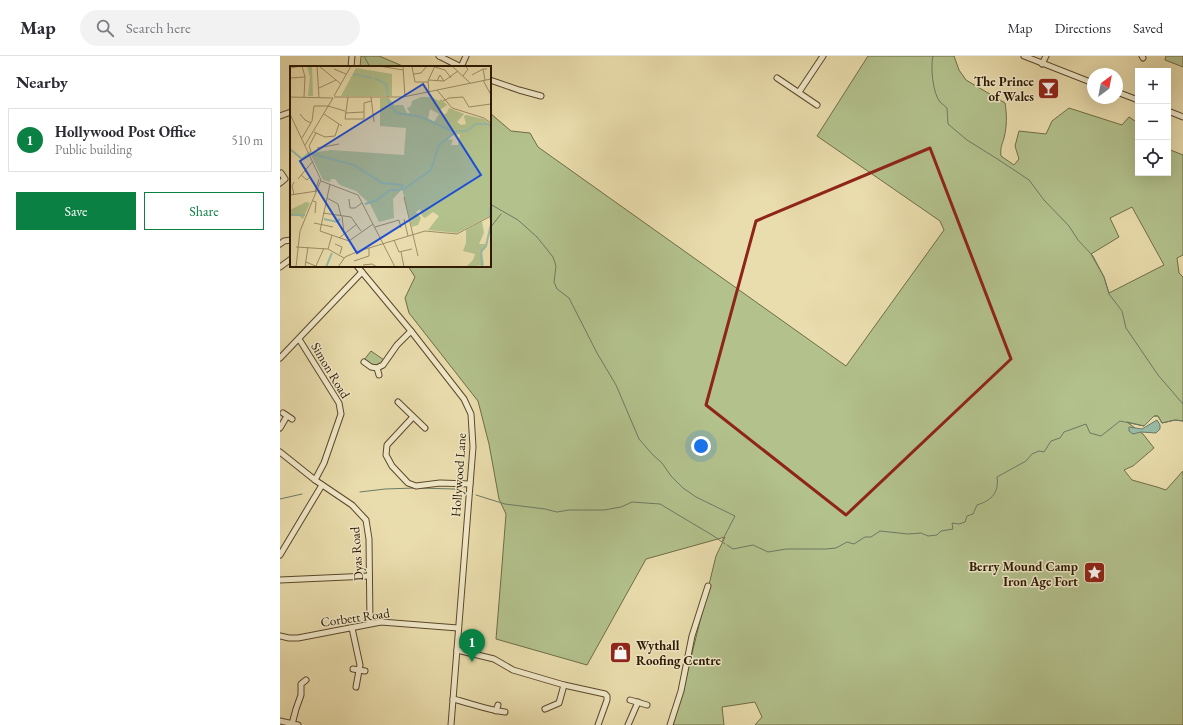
<!DOCTYPE html>
<meta charset="utf-8">
<style>
body{margin:0;font-family:"EB Garamond",serif;background:#f2f2f3;color:#2b2b33}
.controls{position:absolute;right:12px;top:12px;display:grid;overflow:hidden;border-radius:0px;box-shadow:0 4px 16px #0002}
.controls button{width:36px;height:36px;display:grid;place-items:center;padding:0;border:0;border-bottom:1px solid #e1e1e2;background:#fff;color:#2b2b33;font:20px sans-serif}
.compass{position:absolute;left:807px;top:12px;width:36px;height:36px;border-radius:50%;background:#fff;box-shadow:0 4px 16px #0002;rotate:32deg}
.you{position:absolute;left:421px;top:390px;width:14px;height:14px;margin:-10px;border:3px solid #fff;border-radius:50%;background:#1a73e8;box-shadow:0 0 0 6px #1a73e833}
.badge{display:grid;place-items:center;width:26px;height:26px;border-radius:50%;background:#0b8043;color:#fff;font-size:13px;font-weight:700}
.pin{position:absolute;translate:-50% -33px;filter:drop-shadow(0 1px 2px #0008)}
.pin::after{content:'';position:absolute;top:21px;width:14px;height:12px;background:inherit;clip-path:polygon(0 0,100% 0,50% 100%)}
.list{margin:0;padding:0;list-style:none}
h2{display:flex;justify-content:space-between;align-items:center;height:52px;margin:0;padding:0 16px;font-size:17px}
h2 small{font-size:13px;font-weight:400;color:#7c7c81}
.list li{display:grid;grid-template-columns:26px 1fr auto;gap:12px;align-items:center;box-sizing:border-box;height:64px;margin:0 8px 8px;padding:0 8px;border:1px solid #e1e1e2;border-radius:0px}
.list b{display:block;font-size:15px;white-space:nowrap}
.list p{margin:0;font-size:13px;white-space:nowrap;color:#7c7c81}
.list em{font-size:13px;font-style:normal;color:#7c7c81}
.actions{display:flex;gap:8px;padding:12px 16px}
.actions a{flex:1;padding:9px 0;border:1px solid #0b8043;border-radius:0px;text-align:center;font-size:14px;color:#0b8043}
.actions .main{background:#0b8043;color:#fff}
.icon{flex:none;width:22px;height:22px;fill:none;stroke:currentColor;stroke-width:2;stroke-linecap:round;stroke-linejoin:round}
.map{position:relative;flex:none;width:903px;height:669px;overflow:hidden}
header{display:flex;align-items:center;gap:24px;box-sizing:border-box;height:56px;padding:0 20px;background:#fff;border-bottom:1px solid #e1e1e2}
header strong{font-size:19px}
nav{display:flex;gap:22px;margin-inline-start:auto;font-size:14px}
.search{width:280px;height:36px;background:#f2f2f3;display:flex;align-items:center;gap:10px;box-sizing:border-box;padding:0 14px;border-radius:22px;color:#7c7c81;font-size:15px}
main{display:flex}
aside{flex:1;background:#fff}
.map>svg:first-child{display:block}
.green{fill:#b3c28d;stroke:#6f6d46;fill-rule:evenodd}
.water{fill:#98bca8;stroke:#6c7a65}
.lines{fill:none;stroke-linecap:round;stroke-linejoin:round}
.stream{stroke:#6c7a65;stroke-width:1}
.minor-casing{stroke:#5b492b;stroke-width:7}
.minor{stroke:#f1e9ca;stroke-width:5}
.marked{fill:none;stroke:#8f2418;stroke-width:3;stroke-linejoin:round}
.labels{text-anchor:middle;stroke-width:3;stroke-linejoin:round;paint-order:stroke}
.poi-label{font-size:13px;font-weight:bold;fill:#2b1800;stroke:#f1e9ca;text-anchor:end}
.street-label{font-size:13px;fill:#2b1800;stroke:#f1e9ca}
.inset-river{fill:none;stroke:#98bca8;stroke-width:2}
.inset-road{fill:none;stroke:#9e8e68;stroke-width:1}
.view{fill:#1d4ed8;fill-opacity:0.15;stroke:#1d4ed8;stroke-width:2}
.inset-edge{fill:none;stroke:#2b1800;stroke-width:2}
</style>
<header>
<strong>Map</strong>
<div class="search"><svg class="icon" aria-label="search" viewBox="0 0 24 24"><circle cx="10" cy="10" r="6"/><path d="M15 15l6 6"/></svg>Search here</div>
<nav><a>Map</a><a>Directions</a><a>Saved</a></nav>
</header>
<main>
<aside>
<h2>Nearby<small></small></h2>
<ul class="list">
<li><span class="badge">1</span><div><b>Hollywood Post Office</b><p>Public building</p></div><em>510 m</em></li>
</ul>
<div class="actions"><a class="main">Save</a><a>Share</a></div>
</aside>
<div class="map">
<svg width="903" height="669" viewBox="0 0 903 669">
<rect width="100%" height="100%" fill="#eaddad"/>
<filter id="stains"><feTurbulence type="fractalNoise" baseFrequency=".005" numOctaves="4"/><feColorMatrix values="0 0 0 0 .2 0 0 0 0 .09 0 0 0 0 .02 0 0 0 .5 -.17"/></filter>
<radialGradient id="worn" r=".72"><stop offset=".6" stop-color="#630" stop-opacity="0"/><stop offset="1" stop-color="#630" stop-opacity=".3"/></radialGradient>
<!-- green -->
<g class="green">
<polygon points="81,0 99,0 125,11 80,11"/>
<path d="M 588,0 L 674,0 L 679,14 L 686,24 L 725,47 C 727,59 727,70 724,82 C 722,89 720,92 721,100 L 734,109 L 739,103 L 735,90 L 739,75 L 766,78 L 772,65 L 789,52 L 842,69 L 849,61 L 858,67 L 858,117 L 888,117 L 888,93 L 903,99 L 903,199 L 897,202 L 899,217 L 903,221 L 903,365 L 895,364 L 882,367 L 878,360 L 874,360 L 864,370 L 847,366 L 863,378 L 874,392 L 853,410 L 844,414 L 852,424 L 877,431 L 886,434 L 903,415 L 903,669 L 475,669 L 482,661 L 475,646 L 442,651 L 444,669 L 393,669 L 407,618 L 436,500 L 445,481 L 366,503 L 307,609 L 216,583 L 221,522 L 226,458 L 219,443 L 209,388 L 198,345 L 129,257 L 125,242 L 135,221 L 128,210 L 210,210 L 210,57 L 231,75 L 250,77 L 258,91 L 566,310 L 664,174 L 660,165 L 537,80 ZM 852,151 L 884,209 L 829,237 L 824,221 L 811,198 L 839,181 L 830,162 Z"/>
<polygon points="886,0 903,0 903,11 885,4"/>
<path d="M 91,295 L 104,304 C 98,312 92,309 84,304 Z"/>
<polygon points="183,579 196,582 193,594 184,592 182,590"/>
</g>
<!-- water -->
<polygon class="water" points="877,364 880,369 880,373 876,377 861,376 853,378 849,375 849,371 862,373"/>
<g class="lines">
<!-- stream -->
<g class="stream">
<polyline points="84,0 90,11"/>
<path d="M 653,0 C 650,10 653,38 660,46 C 662,48 665,50 667,52 L 668,68 L 687,84 L 719,104 L 749,124 L 764,144 L 789,170 L 798,184 L 813,200 L 824,221 L 829,238 L 842,255 L 846,272 L 878,319 L 903,348"/>
<polyline points="210,148 238,164 257,181 273,201 276,210 274,226 277,233 289,242 317,297 336,329 359,383 373,399 382,407 391,420 403,432 416,441 455,460 442,485"/>
<polyline points="210,172 221,158"/>
<polyline points="138,432 174,433 185,436"/>
<polyline points="80,436 105,433 135,432"/>
<polyline points="196,439 225,448 265,453 277,456 289,454 324,454 341,451 352,446 380,448 432,479 445,488"/>
<polyline points="0,443 22,438"/>
<path d="M 447,489 L 453,493 L 473,489 L 488,496 L 506,493 L 546,493 L 556,492 L 567,486 L 574,488 L 585,481 L 591,481 L 600,475 L 628,478 L 641,477 L 648,480 L 657,479 L 661,475 L 673,473 L 672,467 L 679,468 L 685,466 L 687,460 L 693,458 L 697,449 C 712,444 719,437 717,421 L 746,405 L 752,398 L 759,395 L 764,396 L 771,385 L 780,382 L 784,376 L 806,368 L 810,377 L 821,380 L 840,365 L 864,370 L 874,360 L 878,360 L 882,367 L 895,364 L 903,365"/>
</g>
<defs>
<g id="minor">
<polyline points="159,0 181,11"/>
<polyline points="744,0 813,27"/>
<polyline points="862,0 863,2"/>
<polyline points="762,8 766,0"/>
<polyline points="71,11 72,0"/>
<polyline points="181,11 186,0"/>
<polyline points="497,22 537,49"/>
<polyline points="210,24 239,34 261,40"/>
<polyline points="519,36 543,0"/>
<polyline points="837,36 858,44"/>
<polyline points="888,55 903,61"/>
<polyline points="0,60 11,56"/>
<polyline points="0,127 5,123 1,117"/>
<polyline points="0,188 4,185 11,184"/>
<polyline points="77,210 131,275 184,343 191,358 193,391 171,669"/>
<polyline points="0,211 11,203"/>
<polyline points="19,283 59,347 61,358 44,407 35,424"/>
<polyline points="0,302 82,216"/>
<polyline points="84,306 91,311 97,312 103,309 117,289 131,275"/>
<polyline points="97,312 99,319"/>
<polyline points="118,346 145,372"/>
<polyline points="3,357 12,363"/>
<polyline points="133,361 107,389 106,399 112,410 128,427 136,430 160,427 190,428"/>
<polyline points="0,372 7,360"/>
<polyline points="0,396 35,424 72,449 86,464 89,483 90,567"/>
<polyline points="0,499 42,429"/>
<polyline points="0,524 89,520"/>
<polyline points="72,572 80,609 76,631"/>
<polyline points="0,580 9,582 18,582 101,566 178,572"/>
<polyline points="177,594 214,603 233,614 284,629 325,638 327,640 327,644 318,669"/>
<polyline points="73,613 85,615"/>
<path d="M 173,643 C 190,647 207,654 225,656"/>
<polyline points="350,644 367,649"/>
<polyline points="265,653 279,647 284,629"/>
<polyline points="216,655 218,649"/>
<polyline points="0,665 18,669"/>
<polyline points="12,668 16,653 21,639 21,628 26,624"/>
<polyline points="348,669 358,646"/>
<polyline points="390,669 401,635 412,580 428,530"/>
</g>
</defs>
<!-- minor casing -->
<use href="#minor" class="minor-casing"/>
<!-- minor -->
<use href="#minor" class="minor"/>
</g>
<!-- marked area -->
<path class="marked" d="M 650,92 L 731,303 L 566,459 L 426,349 L 476,165 Z"/>
<!-- icons -->
<defs>
<symbol id="bar-square" viewBox="-11 -11 22 22"><rect x="-9" y="-9" width="18" height="18" rx="4" fill="#8f2418" stroke="#f1e9ca"/><path d="M-6-5H6L.8 .8V4.5H3.5V6h-7V4.5H-.8V.8Z" fill="#fff"/></symbol>
<symbol id="sight-square" viewBox="-11 -11 22 22"><rect x="-9" y="-9" width="18" height="18" rx="4" fill="#8f2418" stroke="#f1e9ca"/><path d="M0-6L1.8-2.2L6-1.7L2.9 1.2L3.7 5.4L0 3.3L-3.7 5.4L-2.9 1.2L-6-1.7L-1.8-2.2Z" fill="#fff"/></symbol>
<symbol id="shop-square" viewBox="-11 -11 22 22"><rect x="-9" y="-9" width="18" height="18" rx="4" fill="#8f2418" stroke="#f1e9ca"/><path d="M-5-2.5h2.3a2.7 3.5 0 0 1 5.4 0H5L5.5 6h-11ZM-1.5-2.5h3a1.5 2.3 0 0 0-3 0Z" fill="#fff"/></symbol>
</defs>
<g fill-rule="evenodd">
<use href="#bar-square" x="756" y="20" width="25" height="25"/>
<use href="#sight-square" x="802" y="504" width="25" height="25"/>
<use href="#shop-square" x="328" y="584" width="25" height="25"/>
</g>
<g class="labels">
<!-- poi labels -->
<g class="poi-label">
<text x="754" y="30">The Prince<tspan x="754" dy="15">of Wales</tspan></text>
<text x="798" y="515">Berry Mound Camp<tspan x="798" dy="15">Iron Age Fort</tspan></text>
<text x="356" y="594" text-anchor="start">Wythall<tspan x="356" dy="15">Roofing Centre</tspan></text>
</g>
<!-- street labels -->
<g class="street-label">
<text transform="translate(51 314) rotate(59)" y="5">Simon Road</text>
<text transform="translate(178 419) rotate(-86)" y="5">Hollywood Lane</text>
<text transform="translate(76 498) rotate(-94)" y="5">Dyas Road</text>
<text transform="translate(75 561) rotate(-8)" y="5">Corbett Road</text>
</g>
</g>
<!-- overview -->
<g transform="translate(10 10)">
<rect width="201" height="201" fill="#eaddad"/>
<path d="M 17,0 L 22,0 L 23,30 L 18,30 L 20,11 ZM 66,2 L 102,8 L 102,30 L 51,30 ZM 131,31 L 142,31 L 149,35 L 151,33 L 157,39 L 151,43 L 151,48 L 156,48 L 159,42 L 174,48 L 167,56 L 171,59 L 176,58 L 174,50 L 176,49 L 194,53 L 201,58 L 200,150 L 167,167 L 138,164 L 149,150 L 143,146 L 135,152 L 132,150 L 130,143 L 126,146 L 131,152 L 128,159 L 122,161 L 112,123 L 103,133 L 104,152 L 89,156 L 80,138 L 66,125 L 50,119 L 45,113 L 41,113 L 40,116 L 33,114 L 20,87 L 41,84 L 114,89 L 116,62 L 90,60 L 90,32 L 99,32 L 104,39 L 113,39 L 117,47 L 120,47 L 117,42 L 121,40 L 122,35 ZM 140,43 L 149,48 L 144,56 L 138,53 ZM 170,68 L 168,79 L 161,79 L 163,74 L 158,73 L 160,70 ZM 16,136 L 20,137 L 13,153 L 7,148 L 0,149 L 0,144 ZM 192,155 L 194,167 L 189,178 L 196,178 L 192,186 L 194,199 L 176,201 L 183,194 L 185,188 L 173,185 L 176,177 L 176,164 Z" fill="#b3c28d" fill-rule="evenodd"/>
<path class="inset-river" d="M 63,8 L 82,12M 85,12 L 96,18 L 98,31M 98,33 L 100,40 L 107,47 L 132,51 L 164,66M 0,83 L 12,93 L 19,87 L 64,99 L 92,117 L 112,119 L 112,124M 113,124 L 141,104 L 149,79 L 167,65 L 177,65 L 186,58 L 198,58 L 201,61M 75,138 L 87,134 L 100,124 L 111,124M 201,141 L 199,144 L 201,154M 0,149 L 15,149M 34,153 L 47,156 L 50,153M 36,201 L 42,187M 192,201 L 191,186 L 196,180 L 201,158"/>
<path class="inset-road" d="M 12,0 L 15,11 L 14,31M 27,0 L 29,31M 29,0 L 51,18M 89,0 L 113,4M 113,0 L 115,31M 162,0 L 180,17M 122,1 L 125,16 L 138,16M 145,1 L 155,4 L 161,12M 0,2 L 12,0M 44,3 L 56,8M 124,8 L 131,7 L 137,0M 182,9 L 193,3M 173,10 L 178,3 L 175,0M 0,12 L 15,11M 138,14 L 154,15 L 168,5M 193,14 L 201,29M 195,14 L 193,3 L 197,3M 147,15 L 150,9 L 154,15M 29,22 L 46,14M 147,24 L 162,42 L 194,52 L 201,57M 139,26 L 138,15 L 145,0M 44,30 L 61,0M 0,31 L 43,32M 44,31 L 113,31 L 201,13M 58,31 L 55,53 L 74,53 L 74,37 L 81,35M 81,31 L 84,56M 153,35 L 159,32 L 173,31 L 179,41 L 201,38M 38,40 L 55,45M 55,47 L 74,46M 0,48 L 31,114 L 10,165 L 6,201M 10,48 L 15,54 L 21,57M 34,48 L 52,60M 24,66 L 35,71 L 45,70 L 49,58M 12,72 L 22,55 L 24,40 L 39,40M 15,79 L 43,32M 27,82 L 49,78M 21,86 L 19,80 L 26,67M 11,109 L 17,114 L 20,111M 8,113 L 23,95M 31,115 L 68,129 L 105,201M 25,126 L 29,113M 0,129 L 27,125M 4,129 L 2,120 L 4,116M 114,131 L 128,190M 37,132 L 48,138 L 51,150M 59,133 L 60,142 L 65,142 L 72,137M 23,135 L 26,136 L 25,147M 33,147 L 61,151 L 71,165M 52,150 L 54,167M 114,153 L 118,170M 24,157 L 43,161M 85,161 L 109,154 L 111,162M 30,165 L 59,175 L 83,158M 30,165 L 40,118M 49,172 L 67,158M 104,174 L 109,186 L 122,183M 45,178 L 52,181 L 50,188M 6,181 L 38,183 L 54,192M 38,183 L 42,169M 111,186 L 114,201M 64,195 L 79,190 L 79,182M 16,196 L 28,201M 73,199 L 82,198 L 87,201M 26,200 L 34,182M 15,201 L 18,181M 48,201 L 55,191 L 69,185 L 135,165 L 167,168 L 201,150"/>
<path class="view" d="M 133,18 L 191,109 L 67,187 L 10,95 Z"/>
<rect width="201" height="201" class="inset-edge"/>
</g>
<rect width="100%" height="100%" filter="url(#stains)"/>
<rect width="100%" height="100%" fill="url(#worn)"/>
</svg>
<div class="controls">
<button>+</button>
<button>−</button>
<button><svg class="icon" aria-label="locate" viewBox="0 0 24 24"><circle cx="12" cy="12" r="6"/><path d="M12 2v4M12 18v4M2 12h4M18 12h4"/></svg></button>
</div>
<svg class="compass" viewBox="-18 -18 36 36"><path d="M0-13l5 13h-10z" fill="#e53935"/><path d="M0 13l5-13h-10z" fill="#7c7c81"/></svg>
<div class="you"></div>
<div class="pin badge" style="left:192px;top:606px">1</div>
</div>
</main>
